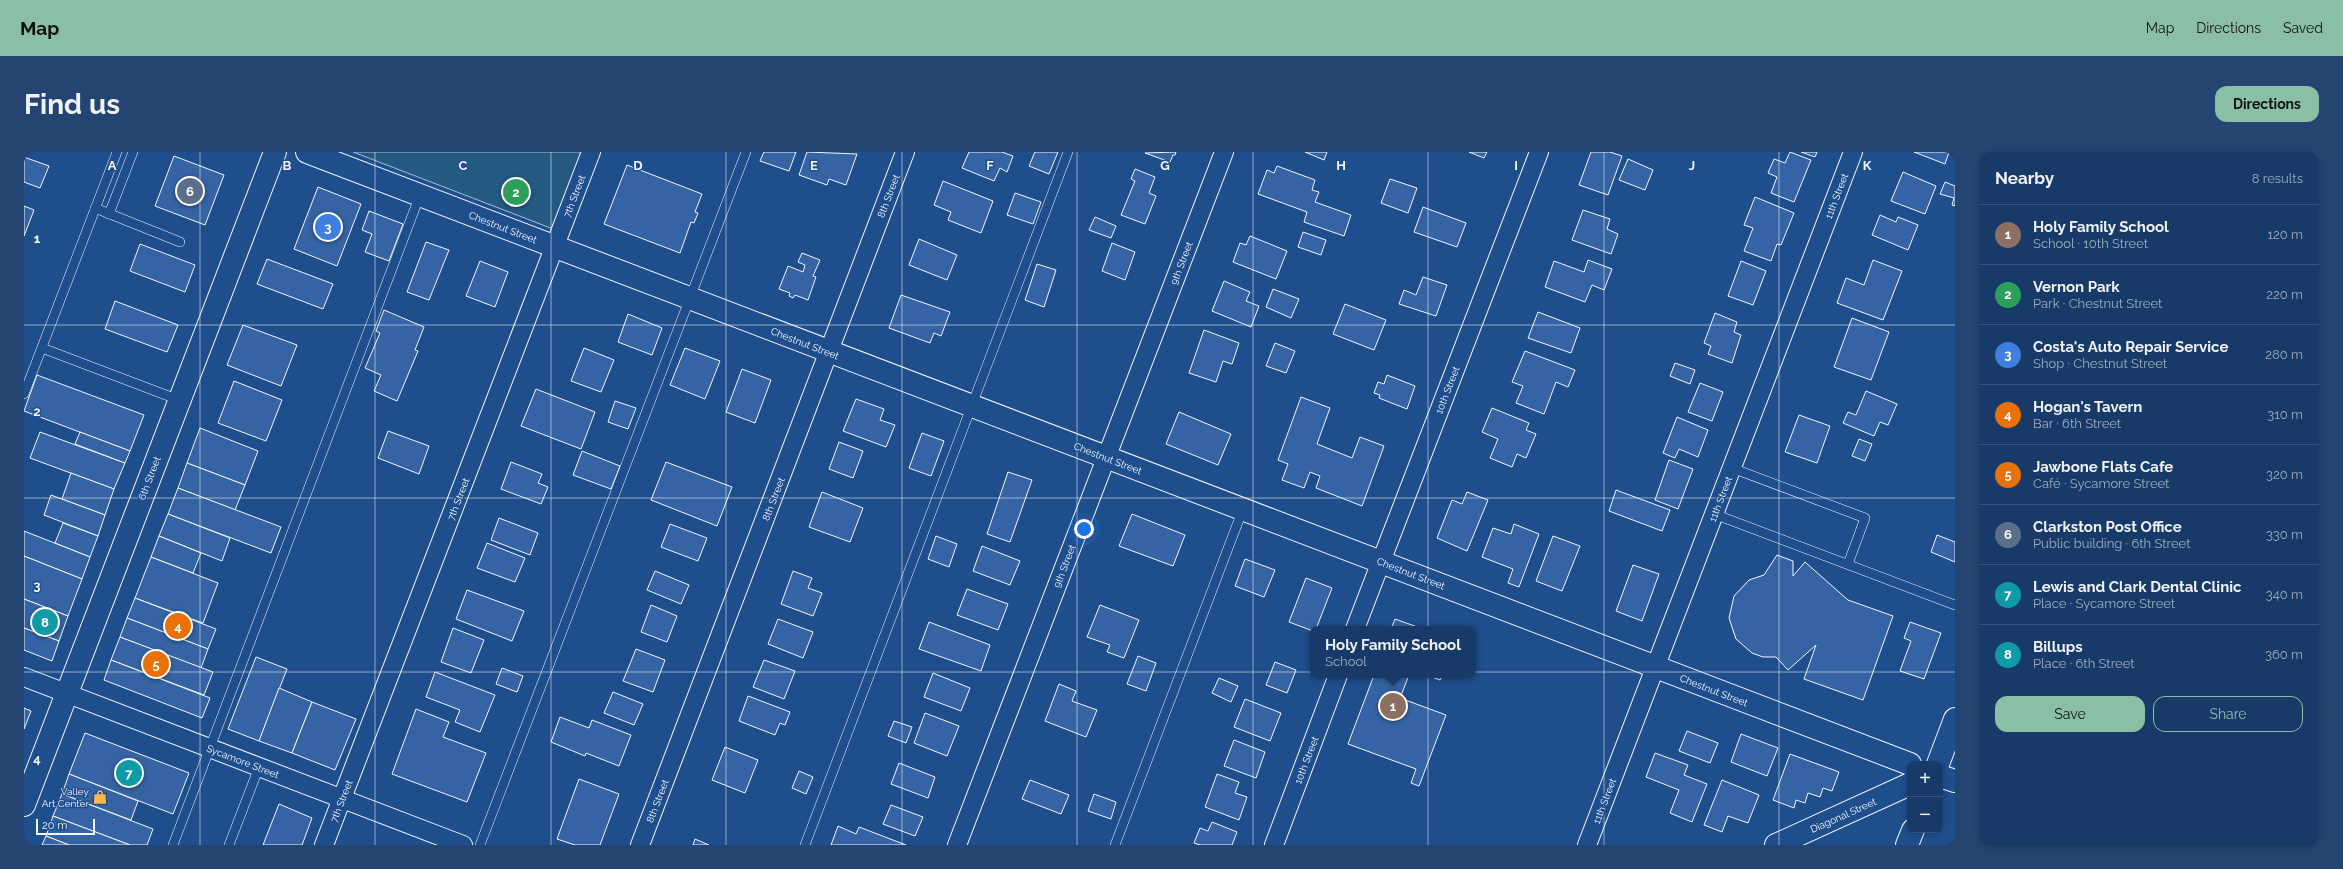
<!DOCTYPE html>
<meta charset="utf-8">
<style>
body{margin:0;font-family:Raleway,sans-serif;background:#244571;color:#f1f3f6}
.controls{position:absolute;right:12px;bottom:12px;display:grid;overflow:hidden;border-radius:8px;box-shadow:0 2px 6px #0003}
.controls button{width:36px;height:36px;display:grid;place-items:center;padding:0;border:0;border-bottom:1px solid #36547d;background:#173a69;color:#f1f3f6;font:20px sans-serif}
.scale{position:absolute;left:12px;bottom:10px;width:59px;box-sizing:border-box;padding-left:4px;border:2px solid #f2f6ff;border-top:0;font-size:11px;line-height:14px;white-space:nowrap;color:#f2f6ff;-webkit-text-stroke:3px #1f4e8c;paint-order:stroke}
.you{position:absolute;left:1060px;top:377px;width:14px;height:14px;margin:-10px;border:3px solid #fff;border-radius:50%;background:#1a73e8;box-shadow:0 0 0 6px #1a73e833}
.badge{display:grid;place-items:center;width:26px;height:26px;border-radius:50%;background:#8abfa5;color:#fff;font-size:13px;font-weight:700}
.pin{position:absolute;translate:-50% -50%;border:2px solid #fff;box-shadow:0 1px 4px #0006}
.popup{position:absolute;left:1286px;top:474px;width:166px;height:52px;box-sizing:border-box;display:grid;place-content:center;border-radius:8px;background:#173a69;filter:drop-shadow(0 1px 3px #0005);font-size:13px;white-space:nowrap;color:#9eadc0}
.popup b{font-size:15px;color:#f1f3f6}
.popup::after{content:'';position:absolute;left:50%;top:100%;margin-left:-8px;border:8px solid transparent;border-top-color:#173a69}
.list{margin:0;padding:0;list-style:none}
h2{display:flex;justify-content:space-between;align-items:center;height:52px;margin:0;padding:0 16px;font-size:17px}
h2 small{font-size:13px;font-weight:400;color:#9eadc0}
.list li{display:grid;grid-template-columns:26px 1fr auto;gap:12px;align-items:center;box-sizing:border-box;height:60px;padding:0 16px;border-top:1px solid #36547d}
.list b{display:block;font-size:15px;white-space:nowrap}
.list p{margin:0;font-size:13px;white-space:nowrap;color:#9eadc0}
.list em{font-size:13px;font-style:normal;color:#9eadc0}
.actions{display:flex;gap:8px;padding:12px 16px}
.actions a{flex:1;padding:9px 0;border:1px solid #8abfa5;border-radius:12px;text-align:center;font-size:14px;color:#8abfa5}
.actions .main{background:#8abfa5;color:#111}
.map{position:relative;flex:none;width:1931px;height:693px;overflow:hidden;border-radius:12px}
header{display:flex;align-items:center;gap:24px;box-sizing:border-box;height:56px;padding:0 20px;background:#8abfa5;color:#111}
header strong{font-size:19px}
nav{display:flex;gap:22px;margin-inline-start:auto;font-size:14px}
.intro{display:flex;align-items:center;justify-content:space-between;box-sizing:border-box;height:96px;padding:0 24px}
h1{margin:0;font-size:28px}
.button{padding:10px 18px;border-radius:12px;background:#8abfa5;color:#111;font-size:14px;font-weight:700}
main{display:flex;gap:24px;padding:0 24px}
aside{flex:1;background:#173a69;border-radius:12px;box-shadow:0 2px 6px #0003}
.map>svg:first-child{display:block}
.green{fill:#245a82;stroke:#a8bbd7}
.building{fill:#3563a3;stroke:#f2f6ff}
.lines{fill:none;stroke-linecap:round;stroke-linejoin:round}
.service-casing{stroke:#f2f6ff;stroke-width:10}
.minor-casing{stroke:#f2f6ff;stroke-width:20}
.tertiary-casing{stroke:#f2f6ff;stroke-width:24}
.secondary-casing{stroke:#f2f6ff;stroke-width:24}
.primary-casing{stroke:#f2f6ff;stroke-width:24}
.service{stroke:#1f4e8c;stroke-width:9}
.minor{stroke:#1f4e8c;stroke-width:18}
.tertiary{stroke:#1f4e8c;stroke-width:22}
.secondary{stroke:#1f4e8c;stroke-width:22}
.primary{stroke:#1f4e8c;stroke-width:22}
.grid{fill:none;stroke:#f2f6ff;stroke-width:1;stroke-opacity:0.55}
.labels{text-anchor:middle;stroke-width:3;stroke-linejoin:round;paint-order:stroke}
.street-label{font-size:10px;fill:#f2f6ff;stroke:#1f4e8c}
.poi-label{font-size:10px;fill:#f2f6ff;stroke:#1f4e8c;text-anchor:end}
.grid-label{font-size:13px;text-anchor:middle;font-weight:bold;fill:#f2f6ff;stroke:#1f4e8c;stroke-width:3;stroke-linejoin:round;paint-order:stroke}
</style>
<header>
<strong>Map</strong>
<nav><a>Map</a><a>Directions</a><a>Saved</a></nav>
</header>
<div class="intro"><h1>Find us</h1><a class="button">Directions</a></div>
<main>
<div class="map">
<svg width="1931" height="693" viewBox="0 0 1931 693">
<rect width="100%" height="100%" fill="#1f4e8c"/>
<!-- green -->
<polygon class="green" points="329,0 567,0 537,80"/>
<!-- building -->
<g class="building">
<polygon points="740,0 772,0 765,19 736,9"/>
<polygon points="783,0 833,2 822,33 805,27 803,33 775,23"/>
<polygon points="945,0 978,0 989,4 983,20 976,16 970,29 938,16"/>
<polygon points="1011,0 1034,0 1025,22 1005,14"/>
<polygon points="1152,0 1151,3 1149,3 1146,10 1121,1"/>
<polygon points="1281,0 1303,0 1300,8"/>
<polygon points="1445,0 1463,0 1460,6"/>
<polygon points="1567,0 1586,0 1598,4 1584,43 1555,33"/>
<polygon points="1766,0 1787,8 1770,50 1747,41 1753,25 1744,21 1750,7 1761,11"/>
<polygon points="1777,0 1793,0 1791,5"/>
<polygon points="1890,0 1925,0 1921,12"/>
<polygon points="150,4 200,23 181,73 131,54"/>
<polygon points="0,5 25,14 16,36 0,30"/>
<polygon points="1604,7 1629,18 1621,38 1595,28"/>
<polygon points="603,13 678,42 671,60 674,61 670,71 667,70 656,101 580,72"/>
<polygon points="1253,14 1291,28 1288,38 1295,40 1291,50 1327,63 1320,84 1280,70 1283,60 1234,42 1243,18 1250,21"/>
<polygon points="1111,17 1131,25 1125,41 1132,44 1121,72 1097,63 1111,29 1107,27"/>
<polygon points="1879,20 1912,34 1901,62 1867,49"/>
<polygon points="1366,27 1393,36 1384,61 1357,51"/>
<polygon points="919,29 969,49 957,81 924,68 927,60 910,53"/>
<polygon points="1921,30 1931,34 1931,54 1928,53 1930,46 1916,42"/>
<polygon points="294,35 337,52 313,114 270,97"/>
<polygon points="991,41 1017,50 1009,72 983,63"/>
<polygon points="1731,45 1770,61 1757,93 1753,92 1747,109 1720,99 1729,76 1720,73"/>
<polygon points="0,54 10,58 0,84"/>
<polygon points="1399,55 1442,71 1433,95 1390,80"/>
<polygon points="1559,58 1586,67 1583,77 1594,82 1587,102 1548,88"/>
<polygon points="345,59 379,72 365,109 341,100 348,82 338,78"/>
<polygon points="1856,63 1872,70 1874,65 1894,73 1884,98 1848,83"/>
<polygon points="1071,65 1092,74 1087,86 1065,78"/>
<polygon points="1279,80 1302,88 1297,103 1274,95"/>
<polygon points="1226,84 1263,99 1252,127 1209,110 1216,91 1222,93"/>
<polygon points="895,87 933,103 923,128 885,113"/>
<polygon points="402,90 425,98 405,148 383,140"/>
<polygon points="1088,91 1111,100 1101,128 1078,119"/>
<polygon points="116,92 171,113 161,140 106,119"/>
<polygon points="778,101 796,108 789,124 792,125 784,148 771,143 769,146 765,144 766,141 755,137 764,114 779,120 781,113 774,110"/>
<polygon points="243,107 309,132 299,157 233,132"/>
<polygon points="1564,108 1588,117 1580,138 1568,133 1561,150 1521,135 1530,109 1560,120"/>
<polygon points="1849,108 1878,119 1859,168 1813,151 1822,126 1840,133"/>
<polygon points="456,109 484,120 471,155 442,144"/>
<polygon points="1717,109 1742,119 1729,153 1704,144"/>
<polygon points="1013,112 1032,118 1020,155 1001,148"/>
<polygon points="1399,125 1423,133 1412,164 1375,152 1380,138 1392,143"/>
<polygon points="1200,129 1226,140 1222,149 1235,154 1227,175 1188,159"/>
<polygon points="1249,137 1275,147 1267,166 1242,155"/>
<polygon points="877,143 926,160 917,184 910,181 906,191 865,176"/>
<polygon points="91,149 154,173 143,200 81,177"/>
<polygon points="1321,152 1362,168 1350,198 1309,182"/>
<polygon points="360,158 400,175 391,198 394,199 373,249 350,239 357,223 341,216 356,181 352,179"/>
<polygon points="1514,160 1556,176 1547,201 1504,186"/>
<polygon points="1691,161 1713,170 1710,180 1717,183 1708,211 1684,202 1687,194 1680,191"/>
<polygon points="604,162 638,176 628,203 594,190"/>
<polygon points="1828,166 1865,180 1847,228 1810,215"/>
<polygon points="219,173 273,193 257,234 203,213"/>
<polygon points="1180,178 1215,191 1208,212 1199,209 1192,230 1165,221"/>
<polygon points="1251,191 1271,199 1262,221 1242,214"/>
<polygon points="560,196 590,208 577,240 547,229"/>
<polygon points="661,196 696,209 681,247 646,233"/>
<polygon points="1501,199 1551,218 1544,235 1532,230 1520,262 1492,251 1499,234 1488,230"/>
<polygon points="1651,211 1671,218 1666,232 1646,224"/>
<polygon points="718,217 747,228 731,271 702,260"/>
<polygon points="13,223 120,263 106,299 0,259"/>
<polygon points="1363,223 1391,234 1383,257 1355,246 1356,243 1350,241 1354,230 1360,232"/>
<polygon points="210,229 258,248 242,289 194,271"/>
<polygon points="1676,231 1699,240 1688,269 1664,260"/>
<polygon points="512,237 571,260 557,297 497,274"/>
<polygon points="1842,239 1873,252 1864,273 1856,270 1850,284 1819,271 1824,260 1832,263"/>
<polygon points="1277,245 1306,256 1293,292 1328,306 1336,285 1360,294 1338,354 1292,336 1296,324 1286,320 1280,336 1258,328 1264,312 1254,308"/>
<polygon points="832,247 860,257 856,268 871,273 862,295 819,279"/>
<polygon points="591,249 612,256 604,277 584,270"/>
<polygon points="1468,256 1505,271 1502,278 1512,282 1502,306 1493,302 1488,315 1466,306 1474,287 1458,280"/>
<polygon points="1155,260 1207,282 1194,313 1142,292"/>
<polygon points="1775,263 1806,274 1793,311 1761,300"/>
<polygon points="1653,265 1684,278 1674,305 1655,297 1651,306 1639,301"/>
<polygon points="176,276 234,299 221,333 163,311"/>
<polygon points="364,279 405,294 395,322 354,306"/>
<polygon points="16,280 101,311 90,337 6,306"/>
<polygon points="56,280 106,299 101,311 51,292"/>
<polygon points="898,281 920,289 907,324 885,316"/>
<polygon points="1835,287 1848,292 1841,309 1828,304"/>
<polygon points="815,290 839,299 829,326 805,317"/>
<polygon points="558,299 596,314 587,337 549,323"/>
<polygon points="1645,308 1669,317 1654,357 1631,348"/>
<polygon points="487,310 518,322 514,331 524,335 517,352 477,337"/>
<polygon points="642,310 708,335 693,374 627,348"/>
<polygon points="163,311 221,333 211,358 154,336"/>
<polygon points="984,320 1008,328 986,390 963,382"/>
<polygon points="47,321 90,337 81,363 38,347"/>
<polygon points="154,336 257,375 247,401 144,362"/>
<polygon points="1592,338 1646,358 1638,379 1585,359"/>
<polygon points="798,340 839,356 826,390 785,375"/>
<polygon points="1443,340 1464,348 1443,399 1413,386 1428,348 1438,352"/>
<polygon points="27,343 81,363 74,384 20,363"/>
<polygon points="144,362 206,386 198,409 135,384"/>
<polygon points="1108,362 1161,383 1149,414 1095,394"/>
<polygon points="475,366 514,381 506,403 467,388"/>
<polygon points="39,371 74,384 66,405 31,391"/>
<polygon points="646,372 683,386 674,409 637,395"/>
<polygon points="1490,372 1515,382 1495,435 1484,431 1489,417 1458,405 1469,376 1487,382"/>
<polygon points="0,379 66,405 58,427 0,404"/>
<polygon points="1913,383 1931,390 1931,410 1907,400"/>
<polygon points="135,384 177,401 169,421 127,405"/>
<polygon points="912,384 933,392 925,415 904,407"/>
<polygon points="1529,384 1556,394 1538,439 1512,429"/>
<polygon points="463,391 501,406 491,430 453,416"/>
<polygon points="958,394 996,409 986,433 949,419"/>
<polygon points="1753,403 1769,409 1769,424 1781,410 1824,448 1869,464 1839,548 1780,527 1792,493 1764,518 1752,505 1739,505 1728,501 1712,487 1705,466 1710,444 1725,428 1740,423"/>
<polygon points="0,404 58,427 44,464 0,447"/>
<polygon points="127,405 194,431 179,471 111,446"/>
<polygon points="1221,407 1251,418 1240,445 1211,434"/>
<polygon points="1609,413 1635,422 1618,469 1592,459"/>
<polygon points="631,419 665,433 657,452 623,438"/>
<polygon points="769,419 788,426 784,436 798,441 789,464 757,452"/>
<polygon points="1282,426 1308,436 1292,477 1289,477 1289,479 1265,470"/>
<polygon points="943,437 984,452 974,478 933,463"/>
<polygon points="443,438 500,459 488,489 432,467"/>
<polygon points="111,446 192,477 184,497 103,466"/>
<polygon points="0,447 44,464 35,489 0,476"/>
<polygon points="627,453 653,464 643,490 617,480"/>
<polygon points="1076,453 1115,468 1100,506 1083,500 1086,493 1063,485"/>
<polygon points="103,466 184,497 177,516 96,485"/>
<polygon points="754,467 789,480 779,506 744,492"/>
<polygon points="1371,467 1399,477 1367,477"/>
<polygon points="905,470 966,493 957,519 895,497"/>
<polygon points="1886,470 1917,481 1900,527 1876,519 1887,489 1880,486"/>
<polygon points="0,476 35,489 28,509 0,498"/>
<polygon points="429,476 460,488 447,521 417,510"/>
<polygon points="96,485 189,520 180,543 87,508"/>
<polygon points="612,497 641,508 629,540 599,529"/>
<polygon points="1114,504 1132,511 1122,539 1103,532"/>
<polygon points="232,505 263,517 235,589 204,577"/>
<polygon points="87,508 186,546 178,566 80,528"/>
<polygon points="740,508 771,519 760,547 729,535"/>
<polygon points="1251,510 1272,518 1263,541 1242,533"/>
<polygon points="478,516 499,524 493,540 472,532"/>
<polygon points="411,520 471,543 456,580 431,570 436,558 402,545"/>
<polygon points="909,521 946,536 937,559 900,545"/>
<polygon points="1350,523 1385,523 1376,546 1422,563 1395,634 1387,631 1392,617 1324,592"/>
<polygon points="1402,523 1418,523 1416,528"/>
<polygon points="1195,526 1214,534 1207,550 1188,541"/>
<polygon points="1035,532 1052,539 1048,549 1073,558 1062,585 1021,569"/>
<polygon points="255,536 288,550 268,601 235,589"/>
<polygon points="589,540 619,552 610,573 580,561"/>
<polygon points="724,544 766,560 761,573 756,571 751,583 715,569"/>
<polygon points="1221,547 1257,561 1246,589 1210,575"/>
<polygon points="288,550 332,567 311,618 268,601"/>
<polygon points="0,556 7,559 0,577"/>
<polygon points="392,557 425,570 419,585 462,601 443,650 368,622"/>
<polygon points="901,561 935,574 923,604 890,591"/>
<polygon points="536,565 565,576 568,568 607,583 595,614 562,601 561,604 527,590"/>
<polygon points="870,569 888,575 882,591 864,584"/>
<polygon points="1663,579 1694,591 1686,611 1655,599"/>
<polygon points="61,581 165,621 149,662 45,622"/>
<polygon points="1717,582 1754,596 1743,624 1707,610"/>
<polygon points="1210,588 1241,600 1232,626 1200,614"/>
<polygon points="701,595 734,608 721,641 688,628"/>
<polygon points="1631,601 1664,613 1660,623 1683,632 1668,670 1646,661 1655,638 1622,625"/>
<polygon points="1766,602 1815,620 1808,639 1799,636 1796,645 1784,641 1781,651 1772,648 1770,656 1749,648"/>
<polygon points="875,611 911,625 904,646 867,632"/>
<polygon points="775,619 789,625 782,642 768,636"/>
<polygon points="45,622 114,649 107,668 38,642"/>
<polygon points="1193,622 1215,630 1211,641 1223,645 1215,668 1181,655"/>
<polygon points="555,627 595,642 576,693 551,693 533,687"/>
<polygon points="1006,628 1045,643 1037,662 998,647"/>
<polygon points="1698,628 1735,643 1724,671 1704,664 1698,680 1680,673"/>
<polygon points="38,642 129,677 123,693 106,693 29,664"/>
<polygon points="1070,642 1092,650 1087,667 1064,659"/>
<polygon points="255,652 288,666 278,693 239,693"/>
<polygon points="867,653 899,665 891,684 859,672"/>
<polygon points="29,664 106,693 45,693 22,684"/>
<polygon points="1188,670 1213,680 1208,693 1176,693 1170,691 1176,676 1184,679"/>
<polygon points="814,674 832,682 835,675 882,693 807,693"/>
<polygon points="22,684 45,693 18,693"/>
<polygon points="671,687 685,693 669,693"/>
</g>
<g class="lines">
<defs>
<g id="service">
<polyline points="71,56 156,90"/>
<polyline points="85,62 109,0"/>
<polyline points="18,196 155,248"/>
<polyline points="0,242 93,0"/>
<polyline points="1708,316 1841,366 1824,412"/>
<polyline points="1690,362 1931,453"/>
<polyline points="149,693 396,43"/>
<polyline points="205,693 235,615"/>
<polyline points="456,693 722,0"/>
<polyline points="781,693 1044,0"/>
<polyline points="1091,693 1219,357"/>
</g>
<g id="minor">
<polyline points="1331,477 1515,0"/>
<polyline points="0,525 439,693"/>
<polyline points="300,693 567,0"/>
<polyline points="616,693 881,0"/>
<polyline points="933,693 1200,0"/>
<polyline points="1250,693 1314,523"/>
<polyline points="1563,693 1829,0"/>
</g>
<g id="tertiary">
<polyline points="283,0 1886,612"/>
<polyline points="1914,612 1931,567"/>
<polyline points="1883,693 1889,678"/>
</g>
<g id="secondary">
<polyline points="1916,624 1931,629"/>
<polyline points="1752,693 1886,632"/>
</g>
<polyline id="primary" points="0,653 251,0"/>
</defs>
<!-- service casing -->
<use href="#service" class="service-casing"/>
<!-- minor casing -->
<use href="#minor" class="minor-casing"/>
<!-- tertiary casing -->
<use href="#tertiary" class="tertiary-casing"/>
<!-- secondary casing -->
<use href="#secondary" class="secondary-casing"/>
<!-- primary casing -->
<use href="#primary" class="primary-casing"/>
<!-- service -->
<use href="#service" class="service"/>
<!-- minor -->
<use href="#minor" class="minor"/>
<!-- tertiary -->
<use href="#tertiary" class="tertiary"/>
<!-- secondary -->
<use href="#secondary" class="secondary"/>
<!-- primary -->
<use href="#primary" class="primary"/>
</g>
<!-- grid -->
<path class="grid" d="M 176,0 L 176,693M 351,0 L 351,693M 527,0 L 527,693M 702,0 L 702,693M 878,0 L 878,693M 1053,0 L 1053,693M 1229,0 L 1229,693M 1404,0 L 1404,693M 1580,0 L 1580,693M 1755,0 L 1755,693M 0,173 L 1931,173M 0,346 L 1931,346M 0,520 L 1931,520"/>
<!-- icons -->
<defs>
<symbol id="shop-bare" viewBox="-9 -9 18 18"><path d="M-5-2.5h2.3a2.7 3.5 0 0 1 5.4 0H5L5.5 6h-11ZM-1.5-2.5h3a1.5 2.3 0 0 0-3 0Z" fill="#ffb74d" stroke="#1f4e8c" stroke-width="2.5" paint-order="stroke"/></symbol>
</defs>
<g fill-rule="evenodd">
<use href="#shop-bare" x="66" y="635" width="20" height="20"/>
</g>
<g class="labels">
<!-- street labels -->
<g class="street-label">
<text transform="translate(550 44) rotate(-69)" y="4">7th Street</text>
<text transform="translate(864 44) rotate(-69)" y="4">8th Street</text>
<text transform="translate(1812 44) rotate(-69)" y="4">11th Street</text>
<text transform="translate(479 75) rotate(21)" y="4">Chestnut Street</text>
<text transform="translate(1157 111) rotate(-69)" y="4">9th Street</text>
<text transform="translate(781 191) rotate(21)" y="4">Chestnut Street</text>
<text transform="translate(1423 238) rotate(-69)" y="4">10th Street</text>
<text transform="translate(1084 306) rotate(21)" y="4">Chestnut Street</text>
<text transform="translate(125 326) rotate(-69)" y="4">6th Street</text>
<text transform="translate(434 347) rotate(-69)" y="4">7th Street</text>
<text transform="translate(749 347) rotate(-69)" y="4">8th Street</text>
<text transform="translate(1696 347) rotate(-69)" y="4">11th Street</text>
<text transform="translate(1040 414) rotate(-69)" y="4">9th Street</text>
<text transform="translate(1387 421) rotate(21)" y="4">Chestnut Street</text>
<text transform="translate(1690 538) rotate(21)" y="4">Chestnut Street</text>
<text transform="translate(1282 608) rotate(-69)" y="4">10th Street</text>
<text transform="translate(219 609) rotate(21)" y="4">Sycamore Street</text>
<text transform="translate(317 649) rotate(-69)" y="4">7th Street</text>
<text transform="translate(633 649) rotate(-69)" y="4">8th Street</text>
<text transform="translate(1580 649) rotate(-69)" y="4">11th Street</text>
<text transform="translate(1819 663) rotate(-24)" y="4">Diagonal Street</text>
</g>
<!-- poi labels -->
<g class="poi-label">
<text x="65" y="643">Valley<tspan x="65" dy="12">Art Center</tspan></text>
</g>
</g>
<g class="grid-label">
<text x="88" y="18">A</text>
<text x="263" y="18">B</text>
<text x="439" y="18">C</text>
<text x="614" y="18">D</text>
<text x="790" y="18">E</text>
<text x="966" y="18">F</text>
<text x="1141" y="18">G</text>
<text x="1317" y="18">H</text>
<text x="1492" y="18">I</text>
<text x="1668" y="18">J</text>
<text x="1843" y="18">K</text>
<text x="13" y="91">1</text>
<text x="13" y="264">2</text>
<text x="13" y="438">3</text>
<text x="13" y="611">4</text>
</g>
</svg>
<div class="controls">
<button>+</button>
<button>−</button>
</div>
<div class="scale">20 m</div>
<div class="you"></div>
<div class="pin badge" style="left:1369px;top:554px;background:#8d6e63">1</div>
<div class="popup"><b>Holy Family School</b>School</div>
<div class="pin badge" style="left:492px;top:40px;background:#2e9e5b">2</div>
<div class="pin badge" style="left:304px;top:75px;background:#3f7fe0">3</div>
<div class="pin badge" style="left:154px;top:474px;background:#e8710a">4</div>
<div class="pin badge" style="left:132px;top:512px;background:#e8710a">5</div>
<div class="pin badge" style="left:166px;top:39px;background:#5c6f8a">6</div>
<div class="pin badge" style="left:105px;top:621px;background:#0f9aa8">7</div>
<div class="pin badge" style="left:21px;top:470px;background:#0f9aa8">8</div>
</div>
<aside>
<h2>Nearby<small>8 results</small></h2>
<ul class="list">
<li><span class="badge" style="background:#8d6e63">1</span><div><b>Holy Family School</b><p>School · 10th Street</p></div><em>120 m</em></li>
<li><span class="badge" style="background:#2e9e5b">2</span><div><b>Vernon Park</b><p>Park · Chestnut Street</p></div><em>220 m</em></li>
<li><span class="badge" style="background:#3f7fe0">3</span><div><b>Costa's Auto Repair Service</b><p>Shop · Chestnut Street</p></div><em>280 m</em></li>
<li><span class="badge" style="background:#e8710a">4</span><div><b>Hogan's Tavern</b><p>Bar · 6th Street</p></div><em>310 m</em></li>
<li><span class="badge" style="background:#e8710a">5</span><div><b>Jawbone Flats Cafe</b><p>Café · Sycamore Street</p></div><em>320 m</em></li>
<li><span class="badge" style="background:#5c6f8a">6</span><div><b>Clarkston Post Office</b><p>Public building · 6th Street</p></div><em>330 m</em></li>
<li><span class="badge" style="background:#0f9aa8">7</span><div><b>Lewis and Clark Dental Clinic</b><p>Place · Sycamore Street</p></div><em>340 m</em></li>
<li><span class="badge" style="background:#0f9aa8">8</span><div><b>Billups</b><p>Place · 6th Street</p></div><em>360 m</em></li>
</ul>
<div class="actions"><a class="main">Save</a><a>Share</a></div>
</aside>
</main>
